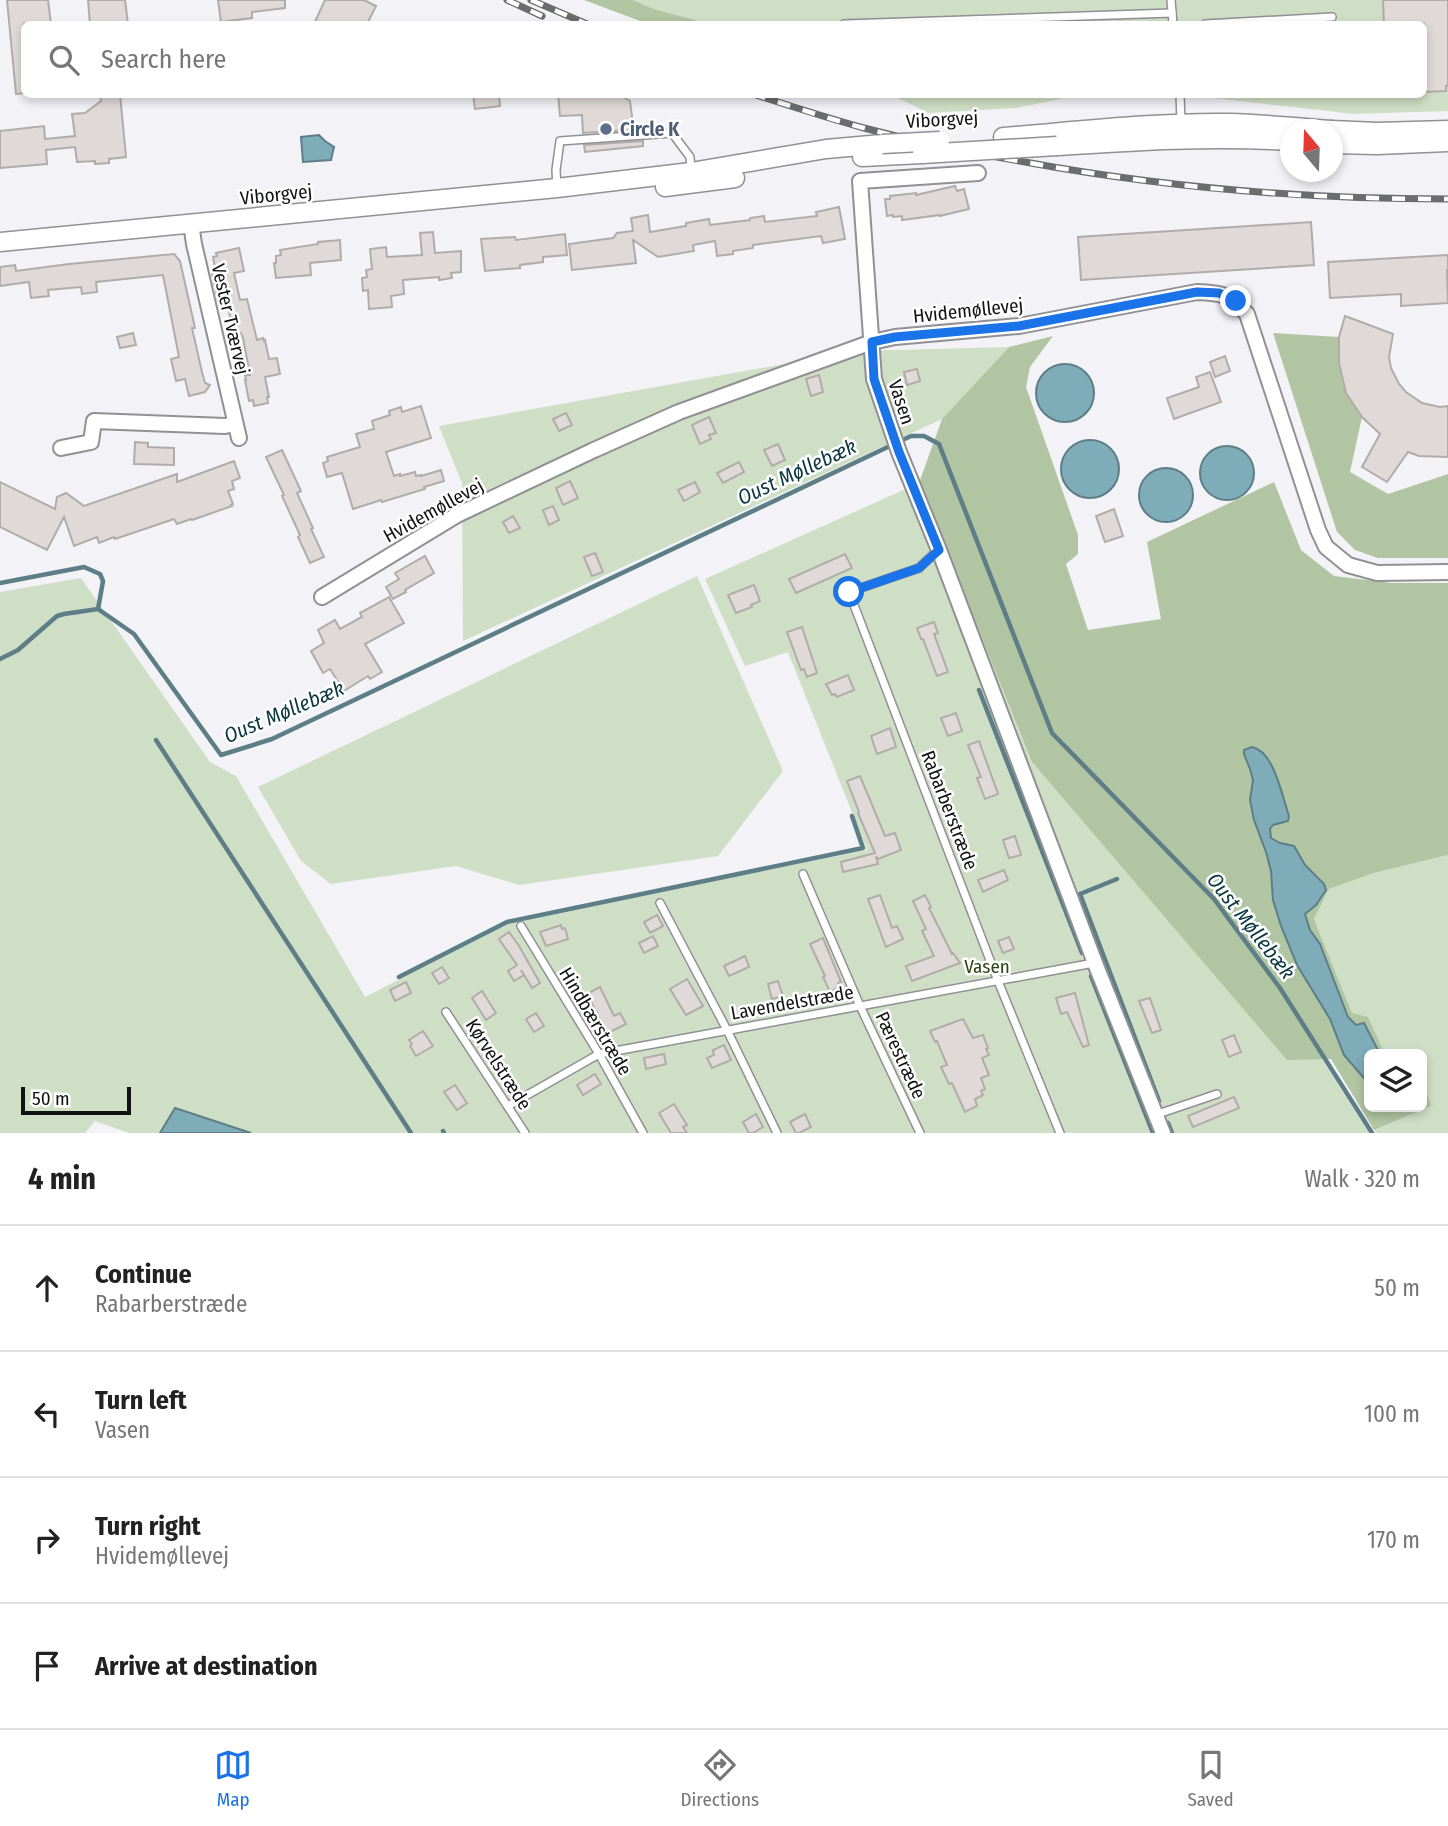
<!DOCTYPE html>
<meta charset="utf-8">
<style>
body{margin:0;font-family:"Fira Sans Condensed",sans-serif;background:#f6f6f6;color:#222}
.controls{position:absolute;right:21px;bottom:21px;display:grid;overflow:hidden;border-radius:10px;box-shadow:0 4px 10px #0003}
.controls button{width:63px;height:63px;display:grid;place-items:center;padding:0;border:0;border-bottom:2px solid #e0e0e0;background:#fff;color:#222;font:35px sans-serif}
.compass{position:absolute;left:1280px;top:119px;width:63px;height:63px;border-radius:50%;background:#fff;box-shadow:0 4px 10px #0003;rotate:341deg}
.scale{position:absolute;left:21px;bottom:18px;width:110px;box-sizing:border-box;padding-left:7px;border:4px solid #101112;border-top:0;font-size:19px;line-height:24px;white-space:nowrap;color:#101112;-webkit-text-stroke:5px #fff;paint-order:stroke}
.stop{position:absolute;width:21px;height:21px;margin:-16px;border:5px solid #1a73e8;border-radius:50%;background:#fff}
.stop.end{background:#1a73e8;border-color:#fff;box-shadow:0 2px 7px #0008}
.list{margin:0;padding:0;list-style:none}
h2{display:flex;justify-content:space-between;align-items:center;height:91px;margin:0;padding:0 28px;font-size:30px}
h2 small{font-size:23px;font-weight:400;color:#767676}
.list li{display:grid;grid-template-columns:46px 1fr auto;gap:21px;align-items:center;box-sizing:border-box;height:126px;padding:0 28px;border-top:2px solid #e0e0e0}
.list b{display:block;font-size:26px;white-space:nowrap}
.list p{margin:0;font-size:23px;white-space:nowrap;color:#767676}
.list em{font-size:23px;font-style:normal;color:#767676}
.icon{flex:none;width:38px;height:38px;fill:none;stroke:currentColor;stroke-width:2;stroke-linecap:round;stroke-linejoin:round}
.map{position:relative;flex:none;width:1448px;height:1133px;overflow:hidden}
.search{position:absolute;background:#fff;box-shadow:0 4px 10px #0003;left:21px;right:21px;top:21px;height:77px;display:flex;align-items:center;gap:18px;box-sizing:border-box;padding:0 24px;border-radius:10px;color:#767676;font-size:26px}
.sheet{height:595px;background:#fff}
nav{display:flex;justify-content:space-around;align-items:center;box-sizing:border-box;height:98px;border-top:2px solid #e0e0e0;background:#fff;font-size:19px;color:#767676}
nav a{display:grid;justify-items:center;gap:4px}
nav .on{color:#1a73e8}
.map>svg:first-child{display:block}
.green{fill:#cfdfc5}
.forest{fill:#b1c5a3}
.water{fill:#7eacb9;stroke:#5d7e87;stroke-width:2}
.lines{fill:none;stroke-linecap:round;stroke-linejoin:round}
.stream{stroke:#5d7e87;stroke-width:4.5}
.building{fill:#dfd9d7;stroke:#b1aca9;stroke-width:2}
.service-casing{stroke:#909095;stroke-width:10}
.minor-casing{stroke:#909095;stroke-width:18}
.tertiary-casing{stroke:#909095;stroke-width:21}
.service{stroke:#fff;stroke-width:7}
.minor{stroke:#fff;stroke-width:14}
.tertiary{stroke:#fff;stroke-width:18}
.rail-casing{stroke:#6b6c6e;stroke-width:7}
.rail{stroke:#fff;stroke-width:4.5;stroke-dasharray:13;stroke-linecap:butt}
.tertiary-bridge-casing{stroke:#909095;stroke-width:21;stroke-linecap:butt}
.tertiary-bridge{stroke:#fff;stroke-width:18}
.route{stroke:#1a73e8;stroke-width:9}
.service-dot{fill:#5c6f8a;stroke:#fff;stroke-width:2.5}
.labels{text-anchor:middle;stroke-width:5;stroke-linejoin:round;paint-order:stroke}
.street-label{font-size:19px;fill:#101112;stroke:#fff}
.service-label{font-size:19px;font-weight:bold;fill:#4e5e75;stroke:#fff;text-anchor:start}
.park-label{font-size:19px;fill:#2b4614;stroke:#fff}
.water-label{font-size:21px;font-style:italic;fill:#0b3741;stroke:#fff}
</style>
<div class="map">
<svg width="1448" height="1133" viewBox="0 0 1448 1133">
<rect width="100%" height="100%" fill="#f2f2f7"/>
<!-- green -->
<g class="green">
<polygon points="633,0 1448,0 1448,111 1354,114 1214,98 1199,95 1424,94 1424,24 710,24 654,9"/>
<polygon points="891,95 1079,95 1016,108 929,113"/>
<polygon points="1009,347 942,419 463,641 462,483 439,426 856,351"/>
<polygon points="919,483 1032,762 1287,1059 1321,1058 1369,1133 251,1133 175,1108 160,1133 129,1133 95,1121 85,1133 0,1133 0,592 81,578 210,762 236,776 365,997 514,921 867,850 788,652 745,666 705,579"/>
<polygon points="697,576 783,771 718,856 519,885 456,866 331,884 301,861 258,787"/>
<polygon points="1448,855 1448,1133 1376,1133 1374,1130 1431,1106 1422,1075 1422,1054 1385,1054 1368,1018 1352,1013 1314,919 1329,889 1374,873"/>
</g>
<!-- forest -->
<g class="forest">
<polygon points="584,0 633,0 654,9 710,24 648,24"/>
<polygon points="1273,333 1339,337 1339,363 1346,393 1362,417 1350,472 1388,494 1448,474 1448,558 1378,558 1355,550 1337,532"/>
<polygon points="1053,336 1030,367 1026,387 1078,535 1078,554 1066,564 1088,630 1161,619 1147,542 1274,482 1301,550 1334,576 1391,583 1448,583 1448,855 1374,873 1329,889 1314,919 1352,1013 1368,1017 1385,1054 1369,1054 1369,1107 1422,1107 1422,1075 1431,1106 1374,1130 1331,1059 1287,1060 1032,762 919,483 942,419 1009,347"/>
</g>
<!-- water -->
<g class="water">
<polygon points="319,135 325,141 334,147 331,160 303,162 301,137"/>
<circle cx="1065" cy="393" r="29"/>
<circle cx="1090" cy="469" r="29"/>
<circle cx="1227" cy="473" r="27"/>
<circle cx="1166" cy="495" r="27"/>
<path d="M 1252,747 C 1274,751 1282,796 1289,816 L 1288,821 L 1273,825 L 1270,829 L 1271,838 L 1280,843 L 1294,846 L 1305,865 L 1324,884 L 1326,890 L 1316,905 L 1305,914 L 1310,930 L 1320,944 L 1348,1017 L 1356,1025 L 1364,1023 L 1380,1054 L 1369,1054 L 1369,1084 L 1344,1055 L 1330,1019 L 1297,965 L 1281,926 L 1273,900 L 1271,871 L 1266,852 L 1254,820 L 1250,800 L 1253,780 L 1250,769 L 1244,754 L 1244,750 Z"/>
<polygon points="175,1108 251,1133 160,1133"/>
</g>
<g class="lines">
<!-- stream -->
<g class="stream">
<polyline points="0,583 84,567 100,574 103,581 98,609 134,634 221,755 272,739 911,436 924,436 939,444 1052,733 1214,899 1280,988 1372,1133"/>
<polyline points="0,659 18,650 57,616 64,614 98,609"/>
<polyline points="979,690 1082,953"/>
<polyline points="156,740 411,1133"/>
<polyline points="1117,879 1080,894 1159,1101"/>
<polyline points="1091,976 1153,1133"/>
<polyline points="399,977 507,922 863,848 852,816"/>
<polyline points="1168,1123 1172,1133"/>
<polyline points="443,1131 444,1133"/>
</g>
</g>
<!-- building -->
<g class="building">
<polygon points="7,0 48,0 51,24 24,24 24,93 16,94"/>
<polygon points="88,0 125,0 128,24 90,24"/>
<polygon points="218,0 285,0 285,8 252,12 252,18 221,22"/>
<polygon points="325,0 364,0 376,6 367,24 314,24"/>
<polygon points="1383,0 1448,0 1448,86 1446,86 1446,91 1424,92 1424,24 1384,24"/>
<polygon points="100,94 120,94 126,157 109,159 109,163 95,164 95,161 77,162 75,147 46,150 47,164 0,168 0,131 44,126 45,139 75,136 72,114 85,113 101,101"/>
<polygon points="473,94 499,94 500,106 475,109"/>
<polygon points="558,94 618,94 630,101 633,124 642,124 642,129 583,133 582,115 560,116"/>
<polygon points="643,141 643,146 585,152 584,145"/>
<polygon points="955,186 957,191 964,189 969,209 940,216 940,215 902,220 902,216 893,217 893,215 887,216 885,199 890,199 890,196 916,193 916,195"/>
<polygon points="839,207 845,239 823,243 821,236 753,245 753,248 733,251 733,254 717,256 715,241 693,245 694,251 658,257 633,240 636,263 572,270 569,244 613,238 617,233 633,231 631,218 648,215 650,232 686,226 686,223 709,219 710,225 750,220 750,218 764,216 765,222 817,216 816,212"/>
<polygon points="1311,222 1314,265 1081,280 1078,237"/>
<polygon points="433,232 435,253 461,251 461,272 451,273 452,278 439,280 439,277 403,280 404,294 391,296 392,307 369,309 368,290 363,291 362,278 367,277 366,270 372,269 370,249 386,247 387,257 422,255 420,233"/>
<polygon points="565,234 567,255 543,257 543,262 520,265 520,268 485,271 481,239 515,237 516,240"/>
<polygon points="340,240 341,260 310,263 311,275 276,278 274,263 276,263 276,256 281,255 280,250 318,244 318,242"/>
<polygon points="239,248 244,271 234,273 240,300 247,299 257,340 263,338 264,341 265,340 269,359 277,358 280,374 265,377 269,397 267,397 268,403 254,406 253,400 249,401 245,380 246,380 245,375 250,375 243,338 241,333 234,334 227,304 219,305 212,274 216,273 213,257 217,256 216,253"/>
<polygon points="174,254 180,261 195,328 192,328 202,372 205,383 210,385 205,392 189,396 185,379 176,381 171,359 179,357 163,275 96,282 97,292 82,294 81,287 48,290 49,296 31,298 29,282 0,286 0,267 15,265 16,271 69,264"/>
<polygon points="1448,255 1448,270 1447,270 1448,303 1401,306 1401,294 1330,298 1328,262"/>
<polygon points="1345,316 1393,334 1389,357 1391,368 1399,384 1406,392 1422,403 1440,407 1448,406 1448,457 1419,456 1408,452 1387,482 1362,467 1380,434 1362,417 1346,393 1339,363 1339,337"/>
<polygon points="133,333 136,345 120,348 117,337"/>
<polygon points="1225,356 1230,371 1215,377 1210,362"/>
<polygon points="917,369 920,381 907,385 904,372"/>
<polygon points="1210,372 1221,402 1174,419 1167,398 1199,387 1196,377"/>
<polygon points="819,375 823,392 811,396 806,379"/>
<polygon points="421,406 431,438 386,452 394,476 400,474 400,476 415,472 416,476 421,475 421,476 441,470 444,481 424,487 425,489 382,502 381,500 353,509 342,473 327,477 323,463 328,461 327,457 360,447 356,434 374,429 372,421 390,415 389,411 401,407 402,412"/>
<polygon points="566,413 572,425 559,431 553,419"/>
<polygon points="709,417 716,433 709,435 711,439 700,444 692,425"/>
<polygon points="135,442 148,443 148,447 174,448 174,465 134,464"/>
<polygon points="778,444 785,460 772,466 764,450"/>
<polygon points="282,450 301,491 297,493 313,528 311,529 324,557 310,563 298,537 300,535 282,496 284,495 266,457"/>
<polygon points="234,461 240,478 232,481 234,489 228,491 233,504 231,505 232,506 192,520 191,519 177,524 174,519 115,539 114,537 99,543 97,537 74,546 64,517 47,550 0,527 0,482 55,509 57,497 66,493 84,506 177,474 177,482"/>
<polygon points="739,462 744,472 723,483 717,473"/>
<polygon points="570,481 578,498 563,505 556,488"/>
<polygon points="695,482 700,492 684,501 678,490"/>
<polygon points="553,506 559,520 549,525 543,510"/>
<polygon points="1114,509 1123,536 1105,542 1096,516"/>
<polygon points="513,516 520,528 509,533 503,522"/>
<polygon points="595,553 603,572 592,576 584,557"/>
<polygon points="845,554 852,568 796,593 789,579"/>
<polygon points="425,556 434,573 405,590 406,592 393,599 386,587 399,579 395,573"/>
<polygon points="754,585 760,601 751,605 752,607 736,613 728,595"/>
<polygon points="389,597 404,623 365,644 382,672 370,679 368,676 344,691 330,669 323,673 311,651 324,643 318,630 335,620 340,629 362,617 360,613"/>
<polygon points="934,622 938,633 934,634 948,672 937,676 923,639 921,639 917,628"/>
<polygon points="802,627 817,673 807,677 804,669 801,670 787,632"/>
<polygon points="848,675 854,690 837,697 835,694 832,695 826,684"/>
<polygon points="956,713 962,731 948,736 941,718"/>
<polygon points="890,728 896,747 877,754 871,736"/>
<polygon points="979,741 998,794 985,799 977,778 981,777 968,745"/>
<polygon points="860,776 885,836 895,833 901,850 878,859 876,856 878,864 843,872 841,862 875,853 858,813 859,812 847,781"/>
<polygon points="1015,836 1021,855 1009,858 1003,840"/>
<polygon points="1004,870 1008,880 983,892 978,880"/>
<polygon points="880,895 892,928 897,926 903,939 886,947 868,899"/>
<polygon points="925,895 931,907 929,908 952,954 953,953 960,963 912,981 906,966 934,956 922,931 926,929 913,901"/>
<polygon points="657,915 663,926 650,933 644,922"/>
<polygon points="561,925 562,929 565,928 568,939 546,946 540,932"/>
<polygon points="509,932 519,946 540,983 532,988 521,970 524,975 514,981 508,971 517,965 499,939"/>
<polygon points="653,936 658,946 644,953 639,943"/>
<polygon points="1009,937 1014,949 1003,953 998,941"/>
<polygon points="823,938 841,982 838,983 839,987 830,992 823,977 825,976 810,944"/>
<polygon points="745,956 749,967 729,976 724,966"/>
<polygon points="442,967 449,978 439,984 432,973"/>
<polygon points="687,979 703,1006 686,1015 670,989"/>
<polygon points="778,981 783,996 772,999 768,984"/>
<polygon points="406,982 411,993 395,1001 390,990"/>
<polygon points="600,987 614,1016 620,1013 626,1024 602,1036 596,1024 601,1021 587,994"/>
<polygon points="482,991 496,1013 486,1020 472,998"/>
<polygon points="1075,993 1089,1045 1083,1047 1067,1012 1061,1014 1056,998"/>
<polygon points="1150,998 1161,1030 1152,1033 1139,1001"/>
<polygon points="536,1013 544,1026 534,1032 526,1019"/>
<polygon points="963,1019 973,1038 983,1035 988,1048 986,1049 989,1055 982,1058 989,1075 981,1078 985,1089 981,1091 983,1095 975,1099 977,1106 965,1112 952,1083 949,1084 941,1067 947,1065 937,1041 935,1042 930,1031"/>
<polygon points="423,1031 433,1046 416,1056 410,1046 412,1044 409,1040"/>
<polygon points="1234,1035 1241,1052 1229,1057 1222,1040"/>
<polygon points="724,1045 731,1060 712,1068 707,1058 714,1055 713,1050"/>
<polygon points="664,1054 666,1064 646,1069 644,1058"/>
<polygon points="595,1074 601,1084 583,1095 577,1085"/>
<polygon points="455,1085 467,1103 457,1110 444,1092"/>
<polygon points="1234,1097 1239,1108 1193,1127 1188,1116"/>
<polygon points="674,1104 687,1125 683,1127 687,1133 671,1133 659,1113"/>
<polygon points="756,1114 763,1127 753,1133 749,1133 743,1122"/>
<polygon points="805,1114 811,1127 799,1133 796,1133 790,1122"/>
</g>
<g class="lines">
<defs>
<g id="service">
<polyline points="1171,0 1173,24"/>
<polyline points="844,24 1172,13"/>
<polyline points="1205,24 1332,17"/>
<polyline points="1180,94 1181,122"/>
<polyline points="557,188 556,170 560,141 672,133 690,157 691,170"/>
<polyline points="938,550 919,568 849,592 998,981 1060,1133"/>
<polyline points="803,874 860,1006 920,1133"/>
<polyline points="660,903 727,1030 777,1133"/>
<polyline points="521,926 599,1054 643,1133"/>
<polyline points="446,1012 525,1133"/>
<polyline points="508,1106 599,1054 1094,963"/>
<polyline points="1155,1115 1217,1094"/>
</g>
<g id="minor">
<polyline points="978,173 860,181 874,379 899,452 939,550 1095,963 1163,1133"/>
<polyline points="191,223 194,244 239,438"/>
<polyline points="61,448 91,442 94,421 225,426 235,424"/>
<path d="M 322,597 L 457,515 L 594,450 L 679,412 L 872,342 L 895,337 L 1019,326 L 1197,292 C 1223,293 1229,294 1247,314 L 1318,530 L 1326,547 L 1348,565 L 1377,573 L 1448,572"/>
</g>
<g id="tertiary">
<polyline points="1332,130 1377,132 1448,130"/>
<path d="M 1003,137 C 1078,131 1154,122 1229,123 C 1263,124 1297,127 1331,130"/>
<polyline points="1332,144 1377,145 1448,142"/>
<path d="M 1057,146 C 1135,141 1212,136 1290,141"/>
<polyline points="862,157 922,154"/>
<polyline points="665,187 735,178"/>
<polyline points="0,242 557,188 691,172 826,149 882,144"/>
</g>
</defs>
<!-- service casing -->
<use href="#service" class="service-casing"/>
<!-- minor casing -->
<use href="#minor" class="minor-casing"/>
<!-- tertiary casing -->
<use href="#tertiary" class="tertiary-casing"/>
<!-- service -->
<use href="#service" class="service"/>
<!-- minor -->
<use href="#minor" class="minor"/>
<!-- tertiary -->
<use href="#tertiary" class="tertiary"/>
<defs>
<g id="rail">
<polyline points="507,0 542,16"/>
<polyline points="531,0 587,24"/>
<path d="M 753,94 C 790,106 827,118 864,128 C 917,142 971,153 1025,162 C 1167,188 1304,199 1448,199"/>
</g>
</defs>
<!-- rail casing -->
<use href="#rail" class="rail-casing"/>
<!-- rail -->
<use href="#rail" class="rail"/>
<defs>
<g id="tertiary-bridge">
<polyline points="882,144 940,141"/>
<polyline points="922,154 1057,146"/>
</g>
</defs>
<!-- tertiary-bridge casing -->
<use href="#tertiary-bridge" class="tertiary-bridge-casing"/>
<!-- tertiary-bridge -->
<use href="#tertiary-bridge" class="tertiary-bridge"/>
</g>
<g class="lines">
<!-- route -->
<polyline class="route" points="849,592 919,568 939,550 899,452 874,379 872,342 895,337 1019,326 1197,292 1219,293 1236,301"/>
</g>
<!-- markers -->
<circle class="service-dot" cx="606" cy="129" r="7"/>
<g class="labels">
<!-- street labels -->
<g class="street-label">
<text transform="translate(942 119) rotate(-3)" y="7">Viborgvej</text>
<text transform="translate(276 194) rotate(-6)" y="7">Viborgvej</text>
<text transform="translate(968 310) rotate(-6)" y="7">Hvidemøllevej</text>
<text transform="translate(231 319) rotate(77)" y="7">Vester Tværvej</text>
<text transform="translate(902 402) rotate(72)" y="7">Vasen</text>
<text transform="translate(433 510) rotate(-29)" y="7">Hvidemøllevej</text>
<text transform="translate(950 810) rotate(69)" y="7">Rabarberstræde</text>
<text transform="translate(792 1002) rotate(-10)" y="7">Lavendelstræde</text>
<text transform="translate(596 1021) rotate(59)" y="7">Hindbærstræde</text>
<text transform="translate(901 1055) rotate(65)" y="7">Pærestræde</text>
<text transform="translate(499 1064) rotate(57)" y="7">Kørvelstræde</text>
</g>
<!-- service labels -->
<g class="service-label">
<text x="620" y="136">Circle K</text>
</g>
<!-- park labels -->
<g class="park-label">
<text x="987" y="973">Vasen</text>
</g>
<!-- water labels -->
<g class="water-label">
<text transform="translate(797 472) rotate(-25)" y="7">Oust Møllebæk</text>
<text transform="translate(284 712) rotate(-23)" y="7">Oust Møllebæk</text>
<text transform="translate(1251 926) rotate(52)" y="7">Oust Møllebæk</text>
</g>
</g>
</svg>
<div class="controls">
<button><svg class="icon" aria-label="layers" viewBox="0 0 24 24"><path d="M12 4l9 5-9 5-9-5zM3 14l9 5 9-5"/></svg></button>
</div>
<svg class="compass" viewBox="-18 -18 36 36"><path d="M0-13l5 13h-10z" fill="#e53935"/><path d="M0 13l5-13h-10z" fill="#767676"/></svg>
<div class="scale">50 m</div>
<div class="stop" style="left:849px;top:592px"></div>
<div class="stop end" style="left:1236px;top:301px"></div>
<div class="search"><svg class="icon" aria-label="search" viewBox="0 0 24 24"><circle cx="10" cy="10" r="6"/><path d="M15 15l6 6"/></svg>Search here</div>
</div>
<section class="sheet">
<h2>4 min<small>Walk · 320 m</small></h2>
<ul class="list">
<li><svg class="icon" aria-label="ahead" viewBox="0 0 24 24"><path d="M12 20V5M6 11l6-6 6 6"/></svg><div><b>Continue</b><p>Rabarberstræde</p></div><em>50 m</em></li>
<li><svg class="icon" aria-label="left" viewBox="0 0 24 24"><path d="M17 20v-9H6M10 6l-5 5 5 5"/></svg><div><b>Turn left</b><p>Vasen</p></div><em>100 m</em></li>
<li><svg class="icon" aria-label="right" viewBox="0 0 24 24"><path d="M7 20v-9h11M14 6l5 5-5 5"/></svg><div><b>Turn right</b><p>Hvidemøllevej</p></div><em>170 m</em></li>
<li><svg class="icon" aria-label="arrive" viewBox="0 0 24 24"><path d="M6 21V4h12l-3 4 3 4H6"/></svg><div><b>Arrive at destination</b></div></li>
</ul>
</section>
<nav>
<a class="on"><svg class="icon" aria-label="map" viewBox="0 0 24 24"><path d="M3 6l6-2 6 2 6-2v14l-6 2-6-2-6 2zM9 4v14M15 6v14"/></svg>Map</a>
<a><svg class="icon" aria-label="directions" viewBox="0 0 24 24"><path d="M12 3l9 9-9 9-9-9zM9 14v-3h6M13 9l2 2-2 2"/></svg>Directions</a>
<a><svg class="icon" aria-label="saved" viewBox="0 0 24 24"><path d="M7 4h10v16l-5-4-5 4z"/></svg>Saved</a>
</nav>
